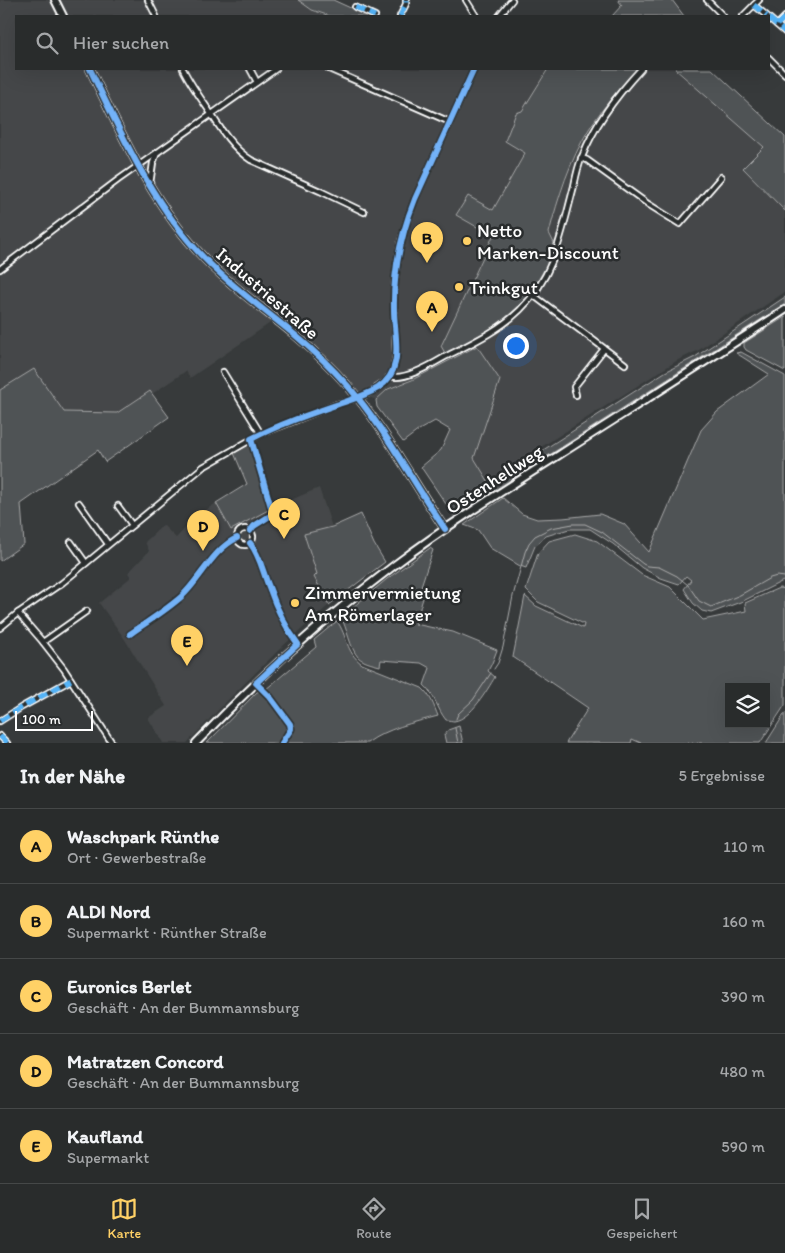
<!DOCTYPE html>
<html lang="de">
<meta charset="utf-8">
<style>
body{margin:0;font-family:Itim,sans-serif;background:#353838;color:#f1f3f6}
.controls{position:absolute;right:15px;bottom:15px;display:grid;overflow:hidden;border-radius:0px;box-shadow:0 5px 20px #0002}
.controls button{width:45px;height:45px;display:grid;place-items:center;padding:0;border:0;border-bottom:1px solid #454848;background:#292c2c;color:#f1f3f6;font:25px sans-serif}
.scale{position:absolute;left:15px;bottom:12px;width:78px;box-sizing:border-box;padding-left:5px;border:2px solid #fff;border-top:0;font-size:14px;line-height:18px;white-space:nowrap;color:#fff;-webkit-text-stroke:4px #2a2d2e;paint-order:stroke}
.you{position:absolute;left:515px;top:345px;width:18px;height:18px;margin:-12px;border:4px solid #fff;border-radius:50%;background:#1a73e8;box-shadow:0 0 0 8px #1a73e833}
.badge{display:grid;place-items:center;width:32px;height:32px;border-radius:50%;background:#ffd166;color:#111;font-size:16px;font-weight:700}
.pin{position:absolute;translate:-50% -41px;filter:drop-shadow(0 1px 2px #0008)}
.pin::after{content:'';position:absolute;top:26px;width:18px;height:15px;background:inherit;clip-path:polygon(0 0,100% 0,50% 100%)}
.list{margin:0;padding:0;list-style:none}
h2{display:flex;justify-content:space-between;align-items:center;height:65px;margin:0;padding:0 20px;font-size:21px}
h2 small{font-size:16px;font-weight:400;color:#a5a7a9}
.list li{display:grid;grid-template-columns:32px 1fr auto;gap:15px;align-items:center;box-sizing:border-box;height:75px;padding:0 20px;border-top:1px solid #454848}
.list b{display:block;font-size:19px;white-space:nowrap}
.list p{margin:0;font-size:16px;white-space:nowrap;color:#a5a7a9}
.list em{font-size:16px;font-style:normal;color:#a5a7a9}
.icon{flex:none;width:28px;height:28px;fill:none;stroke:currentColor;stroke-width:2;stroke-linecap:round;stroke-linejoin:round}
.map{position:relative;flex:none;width:785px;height:743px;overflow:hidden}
.search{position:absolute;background:#292c2c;box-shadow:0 5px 20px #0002;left:15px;right:15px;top:15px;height:55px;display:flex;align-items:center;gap:12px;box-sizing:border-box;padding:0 18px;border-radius:0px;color:#a5a7a9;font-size:19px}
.sheet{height:440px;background:#292c2c}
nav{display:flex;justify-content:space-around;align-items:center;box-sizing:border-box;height:70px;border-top:1px solid #454848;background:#292c2c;font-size:14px;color:#a5a7a9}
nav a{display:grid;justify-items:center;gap:2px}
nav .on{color:#ffd166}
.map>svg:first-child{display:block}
.built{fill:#444748}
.green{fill:#505354;stroke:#a8a9aa;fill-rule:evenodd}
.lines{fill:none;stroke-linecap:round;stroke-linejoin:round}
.stream{stroke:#adaeaf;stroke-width:1}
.street-casing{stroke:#fff;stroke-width:8}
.secondary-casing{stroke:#fff;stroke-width:10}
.street{stroke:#2a2d2e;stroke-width:4.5}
.secondary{stroke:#2a2d2e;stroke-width:6}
.quiet{stroke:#52b3f8;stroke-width:5;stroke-dasharray:10 5;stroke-linecap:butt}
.cycleway-casing{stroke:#2a2d2e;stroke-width:9}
.cycleway{stroke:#73b2f8;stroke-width:6}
.poi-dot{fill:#ffd166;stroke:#2a2d2e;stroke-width:2}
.labels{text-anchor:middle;stroke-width:5;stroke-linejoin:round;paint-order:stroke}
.poi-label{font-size:19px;fill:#fff;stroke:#2a2d2e;text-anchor:start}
.street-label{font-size:19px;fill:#fff;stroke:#2a2d2e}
</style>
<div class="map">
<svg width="785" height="743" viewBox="0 0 785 743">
<rect width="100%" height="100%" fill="#373a3b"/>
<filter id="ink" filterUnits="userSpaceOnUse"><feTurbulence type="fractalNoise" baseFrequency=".02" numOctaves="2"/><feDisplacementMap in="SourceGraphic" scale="10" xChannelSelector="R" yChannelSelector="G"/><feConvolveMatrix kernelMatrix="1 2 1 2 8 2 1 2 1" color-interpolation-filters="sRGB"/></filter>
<g filter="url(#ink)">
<!-- built -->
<g class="built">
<polygon points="0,0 298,0 312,10 330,16 16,16 16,69 462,69 476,74 479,69 548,69 522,111 505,141 525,153 493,210 456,215 493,236 441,346 554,243 549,233 556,207 571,166 589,130 612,96 637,69 675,69 765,147 743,168 785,211 785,292 699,350 678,360 488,481 474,458 500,380 412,380 388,389 376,400 362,394 317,349 279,317 190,378 186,371 152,394 150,391 117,413 64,412 34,370 0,390"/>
<polygon points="319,488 332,527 304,534 317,574 314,577 329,605 284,645 228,700 187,743 163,743 148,718 166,706 124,638 99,603 131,577 128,573 149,551 145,542 163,525 176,538 195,518 216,503 231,530 274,507"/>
</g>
<!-- green -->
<g class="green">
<polygon points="298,0 333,0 368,16 330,16 312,10"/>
<polygon points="618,0 672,0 684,16 612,16 622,5"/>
<path d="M 548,69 L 637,69 C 620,88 603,107 589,129 C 570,160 558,198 549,233 L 554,243 L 546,266 L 534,288 L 518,307 L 495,327 L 445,353 L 441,346 L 493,236 L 456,215 L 468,196 L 493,210 L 525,153 L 505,141 L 516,113 L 522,111 Z"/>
<polygon points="675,69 712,69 785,137 785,211 743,168 764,147"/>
<polygon points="785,297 785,304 454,516 421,467 441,450 450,430 435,421 419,430 403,442 377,407 376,400 388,389 412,380 477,346 500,380 474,458 490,484 665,372 695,357"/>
<polygon points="785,317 785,371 746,350 744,347 744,343"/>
<polygon points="741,352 785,376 785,581 783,581 743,601 711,613 702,611 693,603 684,589 691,580 686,576 679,584 661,578 642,568 613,544 590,529 569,529 546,536 535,546 526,568 520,566 490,548 478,530 464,525 503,498 522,514 537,519 563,518 600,514 624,524 649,552 701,430 717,412 769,374 736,353"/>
<polygon points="34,369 64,412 117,413 150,391 169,417 105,462 98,450 21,504 24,544 0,561 0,390"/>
<polygon points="250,444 270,509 231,530 216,503 247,484 234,453"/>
<polygon points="361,514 374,544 385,562 329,605 314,577 317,574 304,534 332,527"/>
<path d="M 575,534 L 597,541 L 642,575 L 670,587 L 703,620 L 746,611 L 745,603 L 779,588 L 785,589 L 785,705 L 760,743 L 641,743 L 632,739 L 631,743 L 566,743 L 588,708 L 513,657 L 525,596 L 536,606 L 583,628 L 584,624 L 538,602 L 526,590 L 538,553 L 549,541 ZM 729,687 L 766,687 L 766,724 L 729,724 Z"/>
<path d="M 430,548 L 433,550 L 421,586 L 425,592 L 415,624 L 453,632 L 497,650 L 492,663 L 488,671 L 495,677 C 487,690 471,719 454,721 C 453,721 448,720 446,720 C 437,709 435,695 424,685 L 430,668 L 421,663 L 381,660 L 380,666 C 372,664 363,662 358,657 C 350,648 347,628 341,617 L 387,579 Z"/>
<path d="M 337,621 C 348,637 345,651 362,664 L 422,688 C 431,696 434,706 438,716 C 412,723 388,728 367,743 L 207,743 L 257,692 L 265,690 L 316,647 L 314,640 Z"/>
<polygon points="785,713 785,743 766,743"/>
<polygon points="459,726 463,743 446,743 444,735 448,730"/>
</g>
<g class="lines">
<!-- stream -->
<g class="stream">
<polyline points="494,669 498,663 503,647 513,596 525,552 529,543 535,536 551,528 573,524 585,524 602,532 643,564 647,566 659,567 677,576 688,585 699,601 711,607 740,595 770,578 777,576 785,577"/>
<polyline points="456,719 458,714 473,700 491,673"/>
<polyline points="455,728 458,743"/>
</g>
<defs>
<g id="street">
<polyline points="148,0 156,16"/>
<polyline points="466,0 476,16"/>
<polyline points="707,0 723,16"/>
<polyline points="754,5 767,16"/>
<polyline points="355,7 375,16"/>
<polyline points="400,16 406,4 406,0"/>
<polyline points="499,16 512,0"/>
<polyline points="743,16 759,0"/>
<polyline points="769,18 785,32"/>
<polyline points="777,25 785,17"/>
<polyline points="769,58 785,74"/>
<path d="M 183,69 C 190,83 199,96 208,109 C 220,128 232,148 251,160 L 320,191 L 364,212"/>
<polyline points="250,69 257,82"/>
<polyline points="329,69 450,122"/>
<polyline points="581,158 587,160 648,204 680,224 721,177"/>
<polyline points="150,184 153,163 157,153"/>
<polyline points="0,269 118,180 276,69"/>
<polyline points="533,295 625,364"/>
<polyline points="223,372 261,434"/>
<path d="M 390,376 C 404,381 431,365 443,358 C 470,344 499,331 520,310 C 555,276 562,231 574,186 C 576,176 578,166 582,157 C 595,123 617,95 641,69"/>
<polyline points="576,395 574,387 604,349"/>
<polyline points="79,503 108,544"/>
<polyline points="118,506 132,525"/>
<circle cx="245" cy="537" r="8"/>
<polyline points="71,542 86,563"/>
<path d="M 250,543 C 260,555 263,573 269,587 C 276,607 285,627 298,644"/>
<polyline points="18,613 43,642 64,669 112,743"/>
<polyline points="0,628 18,613 62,583 203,467 261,434 337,404 358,398 369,393 385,382 393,371 396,355 394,309 394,287 398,257 401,241 409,215 415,199 474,69"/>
<path d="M 130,634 C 147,622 165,611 181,597 C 200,580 213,549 237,538"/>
<polyline points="43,642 87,611"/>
<polyline points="0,721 22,707 71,680"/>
<polyline points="0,736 7,743"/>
</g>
<g id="secondary">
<polyline points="55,0 63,16"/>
<path d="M 90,69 C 122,135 153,206 205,259 C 233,288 265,310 295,335 C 313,350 331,367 347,385 C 385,428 412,481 445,529"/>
<path d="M 196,743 C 258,678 324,618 396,564 C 448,525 504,490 559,455 C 634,407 710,359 785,310"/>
</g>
</defs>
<!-- street casing -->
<use href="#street" class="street-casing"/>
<!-- secondary casing -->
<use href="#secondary" class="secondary-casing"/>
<!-- street -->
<use href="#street" class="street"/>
<!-- secondary -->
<use href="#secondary" class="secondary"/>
<!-- quiet -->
<g class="quiet">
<polyline points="754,5 767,16"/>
<polyline points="355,7 375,16"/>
<polyline points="400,16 406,4 406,0"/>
<polyline points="769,18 785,32"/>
<polyline points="777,25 785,17"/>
<polyline points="0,721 22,707 71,680"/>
<polyline points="0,736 7,743"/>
</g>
<defs>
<g id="cycleway">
<path d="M 90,69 C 122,135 153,206 205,259 C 233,288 265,310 295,335 C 313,350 331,367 347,385 C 385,428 412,481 445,529"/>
<path d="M 250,531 L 254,526 L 273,514 L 251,439 C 278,425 307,415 336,405 C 350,400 365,396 378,388 C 387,382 393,374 395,363 C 399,349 394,326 394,310 C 393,271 401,234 415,199 L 474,69"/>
<path d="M 250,543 C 260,555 263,573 269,587 C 276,607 285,627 298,644 L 256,683 L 270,697 L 290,724 L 291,729 L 282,743"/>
<path d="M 130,634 C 147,622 165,611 181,597 C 200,580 213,549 237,538"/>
</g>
</defs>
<!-- cycleway casing -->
<use href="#cycleway" class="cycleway-casing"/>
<!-- cycleway -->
<use href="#cycleway" class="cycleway"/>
</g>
</g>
<!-- markers -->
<g class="poi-dot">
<circle cx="467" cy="241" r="5"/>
<circle cx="459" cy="287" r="5"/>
<circle cx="295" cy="603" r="5"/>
</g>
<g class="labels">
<!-- poi labels -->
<g class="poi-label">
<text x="477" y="237">Netto<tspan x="477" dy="22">Marken-Discount</tspan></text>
<text x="469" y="294">Trinkgut</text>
<text x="305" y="599">Zimmervermietung<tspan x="305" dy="22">Am Römerlager</tspan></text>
</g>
<!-- street labels -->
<g class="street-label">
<text transform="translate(268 293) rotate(41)" y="7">Industriestraße</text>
<text transform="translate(494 479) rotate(-33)" y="7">Ostenhellweg</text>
</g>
</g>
</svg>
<div class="controls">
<button><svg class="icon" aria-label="layers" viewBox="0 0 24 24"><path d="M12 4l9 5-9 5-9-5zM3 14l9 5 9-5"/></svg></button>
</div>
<div class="scale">100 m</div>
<div class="you"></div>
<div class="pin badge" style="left:432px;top:332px">A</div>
<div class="pin badge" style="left:427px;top:263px">B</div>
<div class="pin badge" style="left:284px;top:539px">C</div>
<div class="pin badge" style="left:203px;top:551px">D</div>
<div class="pin badge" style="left:187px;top:666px">E</div>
<div class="search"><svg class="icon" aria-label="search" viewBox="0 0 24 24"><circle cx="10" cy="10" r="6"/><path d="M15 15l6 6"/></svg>Hier suchen</div>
</div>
<section class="sheet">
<h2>In der Nähe<small>5 Ergebnisse</small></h2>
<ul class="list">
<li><span class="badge">A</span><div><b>Waschpark Rünthe</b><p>Ort · Gewerbestraße</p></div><em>110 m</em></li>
<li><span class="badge">B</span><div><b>ALDI Nord</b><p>Supermarkt · Rünther Straße</p></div><em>160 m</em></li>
<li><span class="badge">C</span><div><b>Euronics Berlet</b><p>Geschäft · An der Bummannsburg</p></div><em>390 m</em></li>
<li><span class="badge">D</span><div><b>Matratzen Concord</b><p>Geschäft · An der Bummannsburg</p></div><em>480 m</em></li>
<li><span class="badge">E</span><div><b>Kaufland</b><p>Supermarkt</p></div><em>590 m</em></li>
</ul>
</section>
<nav>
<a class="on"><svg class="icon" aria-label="map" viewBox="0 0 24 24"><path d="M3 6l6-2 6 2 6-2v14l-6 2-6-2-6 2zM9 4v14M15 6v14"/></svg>Karte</a>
<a><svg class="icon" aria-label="directions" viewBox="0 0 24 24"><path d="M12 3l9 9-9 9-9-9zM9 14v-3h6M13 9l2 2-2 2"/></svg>Route</a>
<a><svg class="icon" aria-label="saved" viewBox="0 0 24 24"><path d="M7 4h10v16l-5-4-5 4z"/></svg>Gespeichert</a>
</nav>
